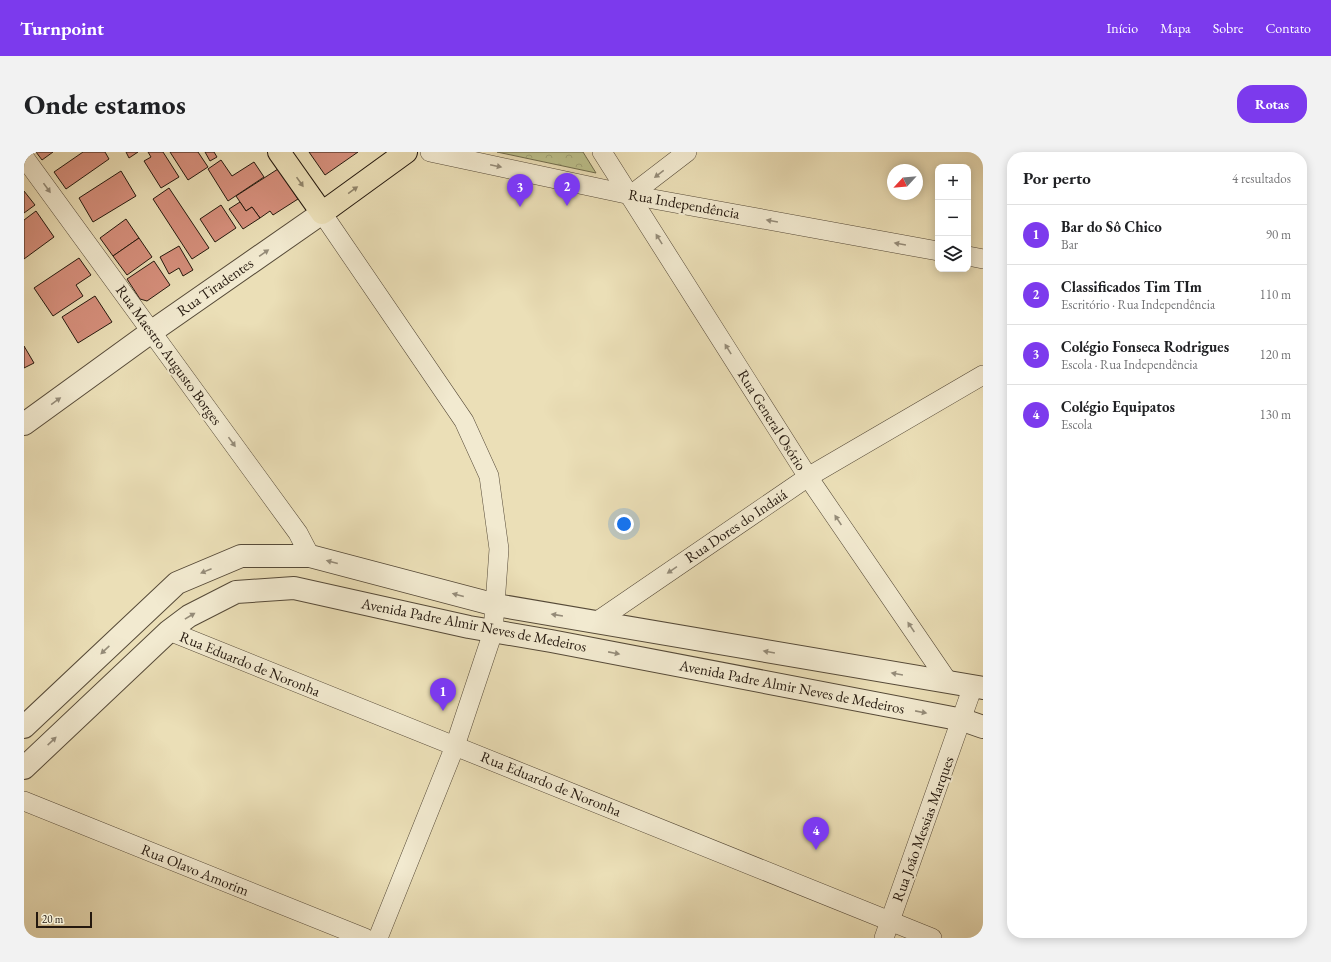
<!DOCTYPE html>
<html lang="pt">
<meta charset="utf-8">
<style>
body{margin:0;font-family:"EB Garamond",serif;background:#f2f2f2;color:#202124}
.controls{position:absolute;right:12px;top:12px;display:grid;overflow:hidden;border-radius:8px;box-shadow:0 2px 10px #0003}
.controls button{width:36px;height:36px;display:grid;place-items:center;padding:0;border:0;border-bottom:1px solid #e0e0e0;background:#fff;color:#202124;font:20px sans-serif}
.compass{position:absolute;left:863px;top:12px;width:36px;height:36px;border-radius:50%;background:#fff;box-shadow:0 2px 10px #0003;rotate:244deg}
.scale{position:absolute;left:12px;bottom:10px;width:56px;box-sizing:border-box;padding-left:4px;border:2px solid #24180e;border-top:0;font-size:11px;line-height:14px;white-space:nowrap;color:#24180e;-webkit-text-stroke:3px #f2ead0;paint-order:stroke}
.you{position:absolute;left:600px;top:372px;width:14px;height:14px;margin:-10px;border:3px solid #fff;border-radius:50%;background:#1a73e8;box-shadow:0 0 0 6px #1a73e833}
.badge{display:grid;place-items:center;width:26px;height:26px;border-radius:50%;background:#7c3aed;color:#fff;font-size:13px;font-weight:700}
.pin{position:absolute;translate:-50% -33px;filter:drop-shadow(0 1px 2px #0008)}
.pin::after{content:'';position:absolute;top:21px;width:14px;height:12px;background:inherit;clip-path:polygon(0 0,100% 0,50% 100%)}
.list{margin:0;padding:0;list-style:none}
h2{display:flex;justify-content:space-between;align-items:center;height:52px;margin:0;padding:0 16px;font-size:17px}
h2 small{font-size:13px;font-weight:400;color:#757577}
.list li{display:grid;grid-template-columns:26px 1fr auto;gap:12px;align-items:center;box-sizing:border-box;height:60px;padding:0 16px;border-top:1px solid #e0e0e0}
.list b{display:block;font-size:15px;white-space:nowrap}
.list p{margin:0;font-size:13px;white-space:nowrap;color:#757577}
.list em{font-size:13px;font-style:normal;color:#757577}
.icon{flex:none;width:22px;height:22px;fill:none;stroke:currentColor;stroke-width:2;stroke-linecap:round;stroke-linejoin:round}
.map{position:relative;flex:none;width:959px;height:786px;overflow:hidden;border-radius:16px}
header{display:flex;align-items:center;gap:24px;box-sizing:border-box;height:56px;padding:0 20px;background:#7c3aed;color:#fff}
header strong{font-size:19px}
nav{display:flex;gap:22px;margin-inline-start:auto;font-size:14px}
.intro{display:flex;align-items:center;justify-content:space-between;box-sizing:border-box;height:96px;padding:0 24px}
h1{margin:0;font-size:28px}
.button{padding:10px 18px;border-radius:16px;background:#7c3aed;color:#fff;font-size:14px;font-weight:700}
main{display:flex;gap:24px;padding:0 24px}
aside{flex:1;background:#fff;border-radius:16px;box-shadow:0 2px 10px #0003}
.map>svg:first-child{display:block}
.forest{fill:url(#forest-crowns);stroke:#706c4c}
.building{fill:#d68f7c;stroke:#24180e}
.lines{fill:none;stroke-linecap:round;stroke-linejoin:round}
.minor-casing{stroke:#564a38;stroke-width:20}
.tertiary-casing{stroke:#564a38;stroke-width:24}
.primary-casing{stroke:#24180e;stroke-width:24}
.minor{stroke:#f2ead0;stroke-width:19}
.tertiary{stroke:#f2ead0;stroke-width:22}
.primary{stroke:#ebdfb7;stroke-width:22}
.oneway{fill:#958c79}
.oneway2{fill:#91856b}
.labels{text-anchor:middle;stroke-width:4;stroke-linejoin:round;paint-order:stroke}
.street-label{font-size:15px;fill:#24180e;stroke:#f2ead0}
</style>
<header>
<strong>Turnpoint</strong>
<nav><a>Início</a><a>Mapa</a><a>Sobre</a><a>Contato</a></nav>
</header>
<div class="intro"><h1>Onde estamos</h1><a class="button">Rotas</a></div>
<main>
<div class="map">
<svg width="959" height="786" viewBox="0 0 959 786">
<defs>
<pattern id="forest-crowns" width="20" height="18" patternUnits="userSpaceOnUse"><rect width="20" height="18" fill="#bcc08b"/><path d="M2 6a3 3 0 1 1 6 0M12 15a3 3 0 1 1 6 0" fill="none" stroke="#a1a477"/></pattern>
</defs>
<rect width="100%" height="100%" fill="#ebdfb7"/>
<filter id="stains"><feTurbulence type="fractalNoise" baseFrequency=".005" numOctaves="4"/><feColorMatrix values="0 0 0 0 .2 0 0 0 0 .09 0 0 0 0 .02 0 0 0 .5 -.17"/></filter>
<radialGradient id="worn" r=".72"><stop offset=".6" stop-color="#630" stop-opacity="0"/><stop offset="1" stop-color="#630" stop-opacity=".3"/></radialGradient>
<!-- forest -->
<polygon class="forest" points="473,0 559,0 572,21"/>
<!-- building -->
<g class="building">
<polygon points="12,0 29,0 18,8"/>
<polygon points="59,0 81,0 85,7 42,37 30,20"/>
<polygon points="102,0 114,0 105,6"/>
<polygon points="124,0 139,0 155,25 137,36 120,9 127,5"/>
<polygon points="146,0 174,0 184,15 164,28"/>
<polygon points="181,0 190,0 193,5 186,9"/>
<polygon points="285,0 334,0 301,23"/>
<polygon points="197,8 208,24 230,10 240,25 204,49 184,17"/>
<polygon points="254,17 274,47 249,63 246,59 236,66 228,55 222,59 212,44"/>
<polygon points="97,19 112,44 69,70 55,46"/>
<polygon points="145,36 185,96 168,107 129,47"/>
<polygon points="0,39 11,53 0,61"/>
<polygon points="216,50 222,59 228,55 236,66 219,77 205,57"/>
<polygon points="197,53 212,76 191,90 176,67"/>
<polygon points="12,59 30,85 0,107 0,68"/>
<polygon points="102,67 115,86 89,104 76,86"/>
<polygon points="115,86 128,105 103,123 89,104"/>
<polygon points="155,94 169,118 159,124 155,116 145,122 136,105"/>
<polygon points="55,106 67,123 52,133 59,144 29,164 10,136"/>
<polygon points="130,109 146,133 123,149 116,147 103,127"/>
<polygon points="71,144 88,170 54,191 38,165"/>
<polygon points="0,194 10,211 0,216"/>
</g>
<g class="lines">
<defs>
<g id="minor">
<polyline points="406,0 607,43 914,99"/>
<polyline points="578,0 784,325 925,531"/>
<polyline points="0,5 274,381 286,404"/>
<polyline points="607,43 663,0"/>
<polyline points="298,61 440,269 465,324 475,397 469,480 431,594 354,786"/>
<polyline points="944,104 959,107"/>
<polyline points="572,470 784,325 959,223"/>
<polyline points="145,479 908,786"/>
<polyline points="0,649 341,786"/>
<polyline points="860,786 949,534"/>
</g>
<g id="tertiary">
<polyline points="0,272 127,180 298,61"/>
<polyline points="0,575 153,431 217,404 286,404 472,453 959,536"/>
<polyline points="0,616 145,479 165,464 212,440 270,436 445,475 527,489 939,568 959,575"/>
</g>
<polyline id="primary" points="255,0 298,61 382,0"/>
</defs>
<!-- minor casing -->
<use href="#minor" class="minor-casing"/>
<!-- tertiary casing -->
<use href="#tertiary" class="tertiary-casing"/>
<!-- primary casing -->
<use href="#primary" class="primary-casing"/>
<!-- minor -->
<use href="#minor" class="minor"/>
<!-- tertiary -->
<use href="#tertiary" class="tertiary"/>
<!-- primary -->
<use href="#primary" class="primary"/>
</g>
<!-- one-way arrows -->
<defs><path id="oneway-solid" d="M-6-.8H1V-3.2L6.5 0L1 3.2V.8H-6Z"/></defs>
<g class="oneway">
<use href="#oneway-solid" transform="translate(472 14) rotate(12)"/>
<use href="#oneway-solid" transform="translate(635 22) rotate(142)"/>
<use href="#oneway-solid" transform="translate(23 36) rotate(54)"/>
<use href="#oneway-solid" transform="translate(748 69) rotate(-170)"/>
<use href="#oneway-solid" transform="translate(635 87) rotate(-122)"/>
<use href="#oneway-solid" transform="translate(876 92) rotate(-170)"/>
<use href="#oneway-solid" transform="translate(240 101) rotate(-35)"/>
<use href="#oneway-solid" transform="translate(704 197) rotate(-122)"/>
<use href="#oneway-solid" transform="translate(32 249) rotate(-36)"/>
<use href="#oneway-solid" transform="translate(208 290) rotate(54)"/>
<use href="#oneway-solid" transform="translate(814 368) rotate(-124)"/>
<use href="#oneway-solid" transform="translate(308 410) rotate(-165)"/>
<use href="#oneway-solid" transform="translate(648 418) rotate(146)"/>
<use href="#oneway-solid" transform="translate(182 419) rotate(158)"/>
<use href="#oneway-solid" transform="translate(434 443) rotate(-165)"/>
<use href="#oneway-solid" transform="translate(533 463) rotate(-171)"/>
<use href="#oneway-solid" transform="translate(166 464) rotate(-31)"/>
<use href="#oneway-solid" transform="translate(887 475) rotate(-124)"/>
<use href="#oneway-solid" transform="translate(81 498) rotate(137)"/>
<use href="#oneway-solid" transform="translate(745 500) rotate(-170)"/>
<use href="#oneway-solid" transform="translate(590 501) rotate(11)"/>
<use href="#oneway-solid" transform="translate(873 522) rotate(-170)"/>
<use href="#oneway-solid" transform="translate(897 560) rotate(11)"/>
<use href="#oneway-solid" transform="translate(28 589) rotate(-43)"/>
</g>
<g class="oneway2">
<use href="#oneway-solid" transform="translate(276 30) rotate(55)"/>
<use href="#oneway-solid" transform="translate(329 38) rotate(-36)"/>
</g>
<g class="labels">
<!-- street labels -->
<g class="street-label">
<text transform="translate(660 52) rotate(10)" y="5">Rua Independência</text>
<text transform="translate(191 135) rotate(-35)" y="5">Rua Tiradentes</text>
<text transform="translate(145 203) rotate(54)" y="5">Rua Maestro Augusto Borges</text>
<text transform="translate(748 268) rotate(58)" y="5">Rua General Osório</text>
<text transform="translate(712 374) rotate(-34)" y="5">Rua Dores do Indaiá</text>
<text transform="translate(450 473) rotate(11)" y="5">Avenida Padre Almir Neves de Medeiros</text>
<text transform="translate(226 512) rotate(22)" y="5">Rua Eduardo de Noronha</text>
<text transform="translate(768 535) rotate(11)" y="5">Avenida Padre Almir Neves de Medeiros</text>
<text transform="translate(527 632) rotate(22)" y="5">Rua Eduardo de Noronha</text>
<text transform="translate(899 677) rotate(-70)" y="5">Rua João Messias Marques</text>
<text transform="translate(171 718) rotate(22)" y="5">Rua Olavo Amorim</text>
</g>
</g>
<rect width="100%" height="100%" filter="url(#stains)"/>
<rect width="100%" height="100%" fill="url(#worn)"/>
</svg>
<div class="controls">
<button>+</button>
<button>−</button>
<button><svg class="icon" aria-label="layers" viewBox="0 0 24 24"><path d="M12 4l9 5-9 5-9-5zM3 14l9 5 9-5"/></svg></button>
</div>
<svg class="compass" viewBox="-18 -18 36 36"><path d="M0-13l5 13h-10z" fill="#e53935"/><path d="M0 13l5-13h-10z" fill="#757577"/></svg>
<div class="scale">20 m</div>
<div class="you"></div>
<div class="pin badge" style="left:419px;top:559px">1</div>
<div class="pin badge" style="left:543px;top:54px">2</div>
<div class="pin badge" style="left:496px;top:55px">3</div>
<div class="pin badge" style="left:792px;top:698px">4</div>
</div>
<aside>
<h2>Por perto<small>4 resultados</small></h2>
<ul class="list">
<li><span class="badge">1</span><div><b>Bar do Sô Chico</b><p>Bar</p></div><em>90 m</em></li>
<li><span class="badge">2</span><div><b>Classificados Tim TIm</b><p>Escritório · Rua Independência</p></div><em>110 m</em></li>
<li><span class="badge">3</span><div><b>Colégio Fonseca Rodrigues</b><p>Escola · Rua Independência</p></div><em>120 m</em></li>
<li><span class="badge">4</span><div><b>Colégio Equipatos</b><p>Escola</p></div><em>130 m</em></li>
</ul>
</aside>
</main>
